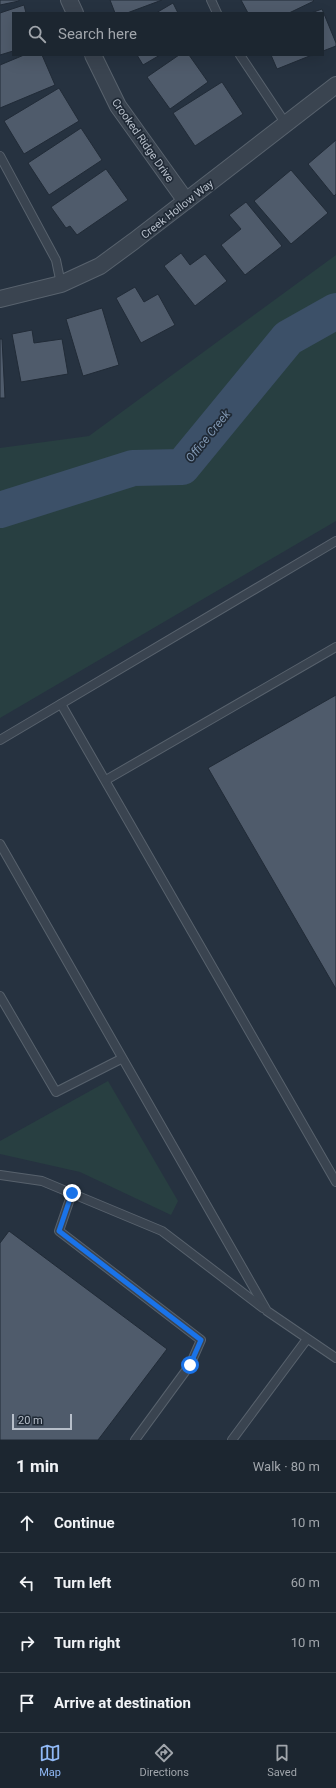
<!DOCTYPE html>
<meta charset="utf-8">
<style>
body{margin:0;font-family:Roboto,sans-serif;background:#252e38;color:#f1f3f6}
.scale{position:absolute;left:12px;bottom:10px;width:60px;box-sizing:border-box;padding-left:4px;border:2px solid #b7bfca;border-top:0;font-size:11px;line-height:14px;white-space:nowrap;color:#b7bfca;-webkit-text-stroke:3px #1f2935;paint-order:stroke}
.stop{position:absolute;width:12px;height:12px;margin:-9px;border:3px solid #1a73e8;border-radius:50%;background:#fff}
.stop.end{background:#1a73e8;border-color:#fff;box-shadow:0 1px 4px #0008}
.list{margin:0;padding:0;list-style:none}
h2{display:flex;justify-content:space-between;align-items:center;height:52px;margin:0;padding:0 16px;font-size:17px}
h2 small{font-size:13px;font-weight:400;color:#a0a5ab}
.list li{display:grid;grid-template-columns:26px 1fr auto;gap:12px;align-items:center;box-sizing:border-box;height:60px;padding:0 16px;border-top:1px solid #3a434c}
.list b{display:block;font-size:15px;white-space:nowrap}
.list em{font-size:13px;font-style:normal;color:#a0a5ab}
.icon{flex:none;width:22px;height:22px;fill:none;stroke:currentColor;stroke-width:2;stroke-linecap:round;stroke-linejoin:round}
.map{position:relative;flex:none;width:336px;height:1440px;overflow:hidden}
.search{position:absolute;background:#1c2630;box-shadow:0 4px 16px #0002;left:12px;right:12px;top:12px;height:44px;display:flex;align-items:center;gap:10px;box-sizing:border-box;padding:0 14px;border-radius:0px;color:#a0a5ab;font-size:15px}
.sheet{height:292px;background:#1c2630}
nav{display:flex;justify-content:space-around;align-items:center;box-sizing:border-box;height:56px;border-top:1px solid #3a434c;background:#1c2630;font-size:11px;color:#a0a5ab}
nav a{display:grid;justify-items:center;gap:2px}
nav .on{color:#90b9f6}
.map>svg:first-child{display:block}
.green{fill:#283f41}
.lines{fill:none;stroke-linecap:round;stroke-linejoin:round}
.river{stroke:#3c5068;stroke-width:36}
.building{fill:#4f5b6b;stroke:#212b37}
.service-casing{stroke:#58626d;stroke-width:10}
.minor-casing{stroke:#58626d;stroke-width:18}
.service{stroke:#3a4450;stroke-width:8}
.minor{stroke:#3a4450;stroke-width:16}
.route{stroke:#1a73e8;stroke-width:5}
.labels{text-anchor:middle;stroke-width:3.5;stroke-linejoin:round;paint-order:stroke}
.street-label{font-size:11px;fill:#b7bfca;stroke:#1f2935}
.water-label{font-size:12px;font-style:italic;fill:#7f96b1;stroke:#1f2935}
</style>
<div class="map">
<svg width="336" height="1440" viewBox="0 0 336 1440">
<rect width="100%" height="100%" fill="#263240"/>
<!-- green -->
<g class="green">
<polygon points="336,255 336,521 0,718 0,448 89,436"/>
<polygon points="108,1081 178,1201 171,1215 80,1172 0,1154 0,1141"/>
</g>
<g class="lines">
<!-- river -->
<polyline class="river" points="0,510 133,468 182,467 288,338 336,311"/>
</g>
<!-- building -->
<g class="building">
<polygon points="0,0 19,0 19,1 0,5"/>
<polygon points="110,0 162,0 127,13 115,13"/>
<polygon points="241,0 313,0 314,1 289,13 248,13"/>
<polygon points="173,3 178,13 156,13"/>
<polygon points="24,5 26,13 13,13 13,51 0,55 0,13"/>
<polygon points="322,9 336,43 336,46 323,51 323,13 311,13"/>
<polygon points="24,55 42,55 55,85 0,108 0,65"/>
<polygon points="137,55 160,55 143,65"/>
<polygon points="179,55 189,55 208,82 170,109 147,77"/>
<polygon points="271,55 312,55 277,69"/>
<polygon points="222,82 243,114 195,146 173,113"/>
<polygon points="59,88 79,121 24,154 4,121"/>
<polygon points="81,128 102,160 49,195 28,163"/>
<polygon points="336,140 336,194 334,196 308,164"/>
<polygon points="106,169 128,200 77,235 70,226 66,228 51,207"/>
<polygon points="291,170 328,213 291,244 254,201"/>
<polygon points="246,202 282,246 245,275 221,245 241,229 229,215"/>
<polygon points="181,253 190,265 205,254 227,281 195,306 164,266"/>
<polygon points="135,287 144,302 158,294 175,325 141,343 116,298"/>
<polygon points="102,308 119,365 83,376 66,319"/>
<polygon points="32,330 34,343 62,339 68,374 21,382 12,334"/>
<polygon points="0,339 2,339 5,398 0,398"/>
<polygon points="336,695 336,989 208,768"/>
<polygon points="9,1231 167,1349 98,1440 0,1440 0,1243"/>
</g>
<g class="lines">
<defs>
<g id="service">
<polyline points="211,0 217,13"/>
<polyline points="240,55 286,124"/>
<polyline points="0,156 56,260 61,284"/>
<polyline points="61,704 336,1182"/>
<polyline points="0,740 336,541"/>
<polyline points="106,780 336,647"/>
<polyline points="0,844 267,1311 336,1358"/>
<polyline points="0,996 56,1092 121,1059"/>
<polyline points="0,1175 42,1181 162,1231 263,1308"/>
<polyline points="72,1193 59,1231 201,1340 190,1365 135,1440"/>
<polyline points="232,1440 307,1339"/>
</g>
<g id="minor">
<polyline points="69,0 75,13"/>
<polyline points="93,55 118,106 186,201"/>
<polyline points="0,299 61,284 100,266 134,241 336,85"/>
</g>
</defs>
<!-- service casing -->
<use href="#service" class="service-casing"/>
<!-- minor casing -->
<use href="#minor" class="minor-casing"/>
<!-- service -->
<use href="#service" class="service"/>
<!-- minor -->
<use href="#minor" class="minor"/>
</g>
<g class="lines">
<!-- route -->
<polyline class="route" points="72,1193 59,1231 201,1340 190,1365"/>
</g>
<g class="labels">
<!-- street labels -->
<g class="street-label">
<text transform="translate(143 140) rotate(55)" y="4">Crooked Ridge Drive</text>
<text transform="translate(177 209) rotate(-38)" y="4">Creek Hollow Way</text>
</g>
<!-- water labels -->
<g class="water-label">
<text transform="translate(208 436) rotate(-51)" y="4">Office Creek</text>
</g>
</g>
</svg>
<div class="scale">20 m</div>
<div class="stop" style="left:190px;top:1365px"></div>
<div class="stop end" style="left:72px;top:1193px"></div>
<div class="search"><svg class="icon" aria-label="search" viewBox="0 0 24 24"><circle cx="10" cy="10" r="6"/><path d="M15 15l6 6"/></svg>Search here</div>
</div>
<section class="sheet">
<h2>1 min<small>Walk · 80 m</small></h2>
<ul class="list">
<li><svg class="icon" aria-label="ahead" viewBox="0 0 24 24"><path d="M12 20V5M6 11l6-6 6 6"/></svg><div><b>Continue</b></div><em>10 m</em></li>
<li><svg class="icon" aria-label="left" viewBox="0 0 24 24"><path d="M17 20v-9H6M10 6l-5 5 5 5"/></svg><div><b>Turn left</b></div><em>60 m</em></li>
<li><svg class="icon" aria-label="right" viewBox="0 0 24 24"><path d="M7 20v-9h11M14 6l5 5-5 5"/></svg><div><b>Turn right</b></div><em>10 m</em></li>
<li><svg class="icon" aria-label="arrive" viewBox="0 0 24 24"><path d="M6 21V4h12l-3 4 3 4H6"/></svg><div><b>Arrive at destination</b></div></li>
</ul>
</section>
<nav>
<a class="on"><svg class="icon" aria-label="map" viewBox="0 0 24 24"><path d="M3 6l6-2 6 2 6-2v14l-6 2-6-2-6 2zM9 4v14M15 6v14"/></svg>Map</a>
<a><svg class="icon" aria-label="directions" viewBox="0 0 24 24"><path d="M12 3l9 9-9 9-9-9zM9 14v-3h6M13 9l2 2-2 2"/></svg>Directions</a>
<a><svg class="icon" aria-label="saved" viewBox="0 0 24 24"><path d="M7 4h10v16l-5-4-5 4z"/></svg>Saved</a>
</nav>
